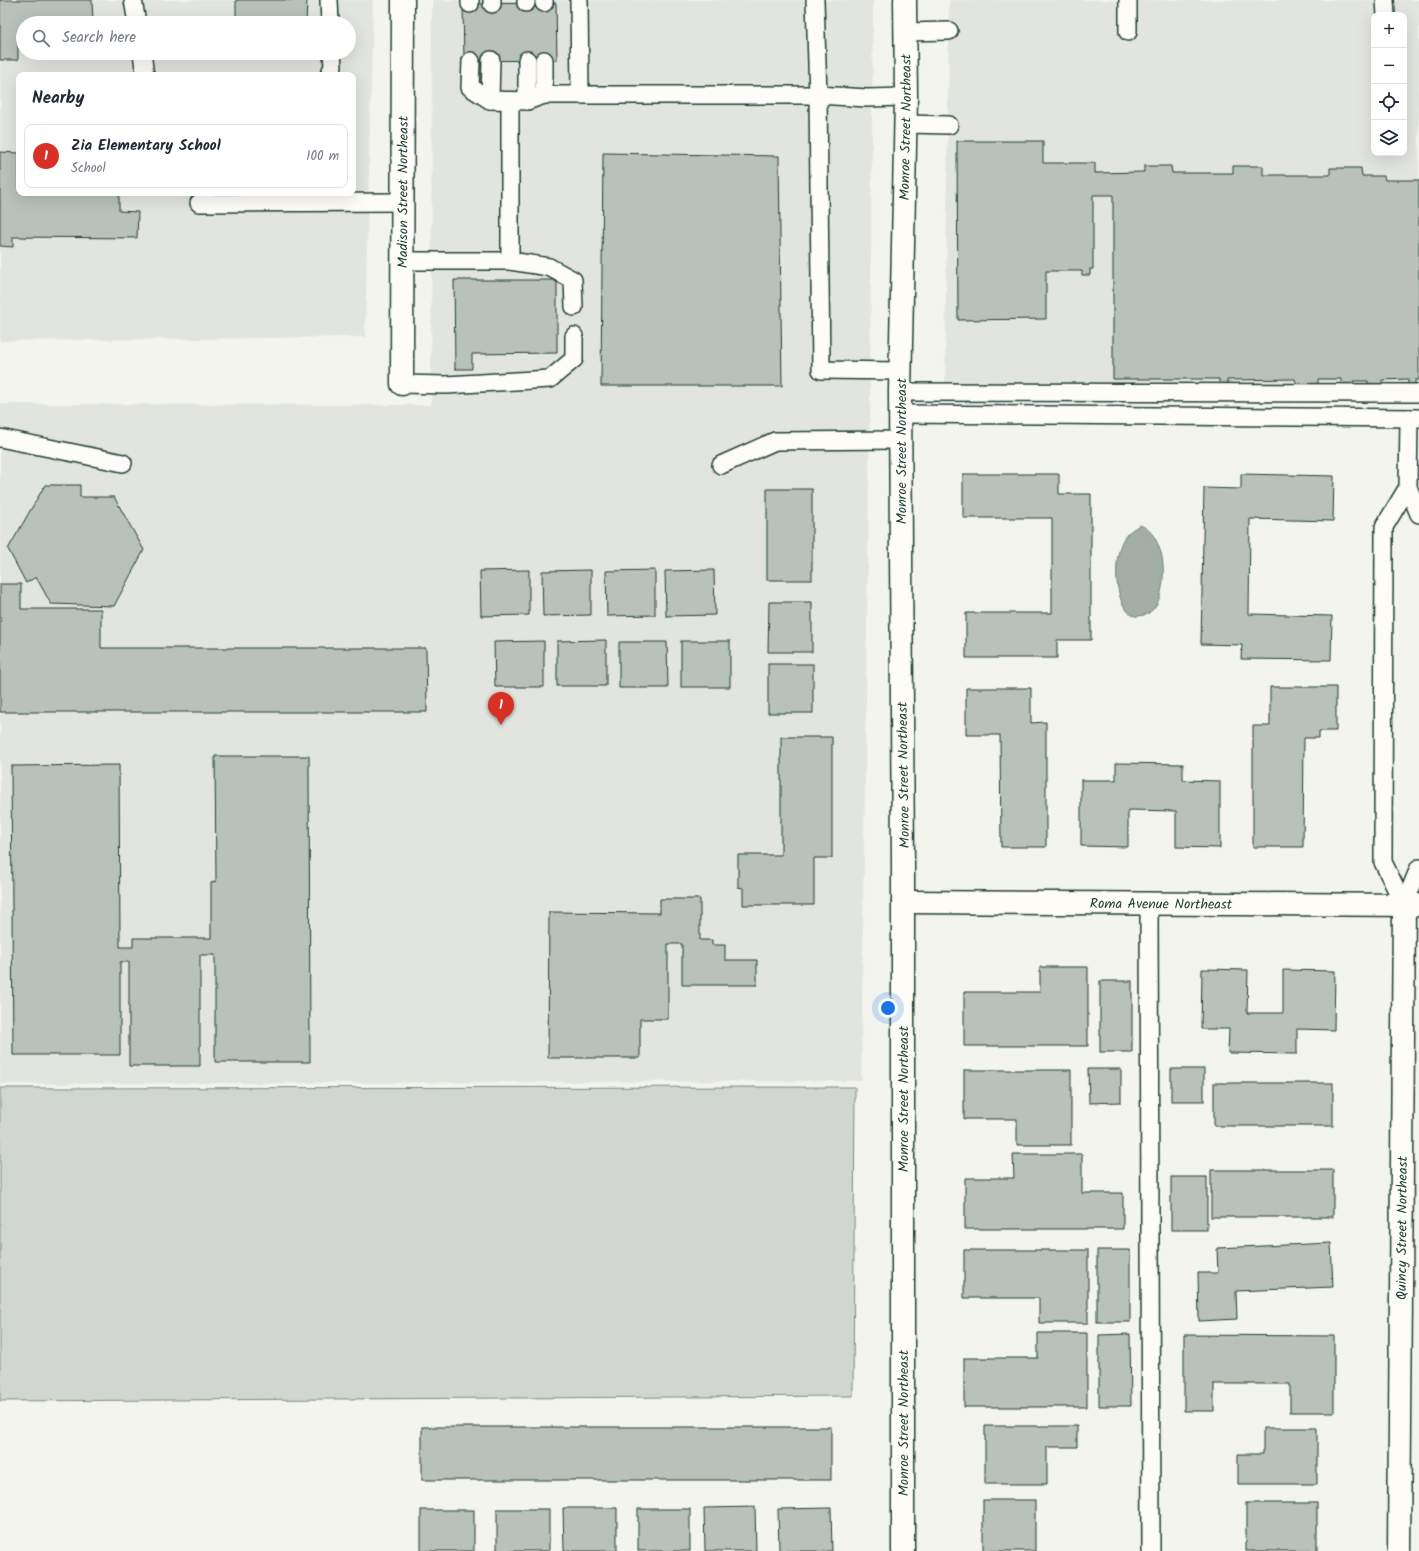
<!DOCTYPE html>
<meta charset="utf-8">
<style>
body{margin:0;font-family:Kalam,sans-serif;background:#f2f2f3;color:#1f2937}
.controls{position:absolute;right:12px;top:12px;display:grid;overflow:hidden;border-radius:8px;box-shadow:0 4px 16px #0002}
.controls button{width:36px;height:36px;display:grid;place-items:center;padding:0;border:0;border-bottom:1px solid #e0e1e3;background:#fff;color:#1f2937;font:20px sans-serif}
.you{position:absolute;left:888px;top:1008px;width:14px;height:14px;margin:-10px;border:3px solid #fff;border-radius:50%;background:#1a73e8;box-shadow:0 0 0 6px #1a73e833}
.badge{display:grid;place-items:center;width:26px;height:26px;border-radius:50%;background:#d93025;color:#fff;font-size:13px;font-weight:700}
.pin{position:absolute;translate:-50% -33px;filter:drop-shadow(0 1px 2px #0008)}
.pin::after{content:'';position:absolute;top:21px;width:14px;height:12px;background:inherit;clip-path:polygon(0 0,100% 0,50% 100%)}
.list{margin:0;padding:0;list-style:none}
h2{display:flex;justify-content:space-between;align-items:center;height:52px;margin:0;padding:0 16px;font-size:17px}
h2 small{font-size:13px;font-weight:400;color:#747a83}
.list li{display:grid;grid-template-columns:26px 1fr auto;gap:12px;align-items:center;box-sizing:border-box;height:64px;margin:0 8px 8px;padding:0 8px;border:1px solid #e0e1e3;border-radius:8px}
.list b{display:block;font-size:15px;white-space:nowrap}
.list p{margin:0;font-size:13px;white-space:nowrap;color:#747a83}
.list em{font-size:13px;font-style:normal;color:#747a83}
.icon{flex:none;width:22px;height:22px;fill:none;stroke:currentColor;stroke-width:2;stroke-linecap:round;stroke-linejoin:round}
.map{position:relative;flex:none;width:1419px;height:1551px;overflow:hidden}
.search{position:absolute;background:#fff;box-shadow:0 4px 16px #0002;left:16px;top:16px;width:340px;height:44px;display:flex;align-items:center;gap:10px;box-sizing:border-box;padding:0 14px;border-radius:22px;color:#747a83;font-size:15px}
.panel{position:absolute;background:#fff;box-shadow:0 4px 16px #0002;left:16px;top:72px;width:340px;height:124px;border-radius:8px}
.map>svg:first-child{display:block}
.built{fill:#e2e5df;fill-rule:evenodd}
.green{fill:#d1d6d1;stroke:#788a82}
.water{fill:#a3aea7;stroke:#6e8179}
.building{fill:#b9c1bb;stroke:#1f3d34}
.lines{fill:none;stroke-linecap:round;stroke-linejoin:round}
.service-casing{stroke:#1f3d34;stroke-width:20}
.minor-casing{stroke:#1f3d34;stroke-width:25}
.service{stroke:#fdfcf7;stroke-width:17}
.minor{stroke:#fdfcf7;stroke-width:22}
.labels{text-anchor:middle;stroke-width:3;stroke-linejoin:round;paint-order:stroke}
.street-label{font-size:14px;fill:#1f3d34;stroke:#fdfcf7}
</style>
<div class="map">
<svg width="1419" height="1551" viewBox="0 0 1419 1551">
<rect width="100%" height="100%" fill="#f4f4ef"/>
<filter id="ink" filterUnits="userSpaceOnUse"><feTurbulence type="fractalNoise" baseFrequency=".025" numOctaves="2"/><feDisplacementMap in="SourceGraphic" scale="8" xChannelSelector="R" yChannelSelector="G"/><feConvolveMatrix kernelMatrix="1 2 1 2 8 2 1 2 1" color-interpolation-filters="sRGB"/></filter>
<g filter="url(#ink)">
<!-- built -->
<g class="built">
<path d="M 0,0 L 373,0 L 365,337 L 0,341 ZM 23,23 L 349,23 L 349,53 L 23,53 ZM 19,75 L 353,75 L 353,193 L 19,193 Z"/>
<polygon points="432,0 873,0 870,405 861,1081 0,1084 0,404 431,405"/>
<path d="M 949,0 L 1419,0 L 1419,387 L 945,385 ZM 1374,15 L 1404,15 L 1404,153 L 1374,153 Z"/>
</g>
<!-- green -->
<polygon class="green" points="855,1087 853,1396 0,1401 0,1088"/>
<!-- water -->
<path class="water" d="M 1140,525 C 1153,530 1157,541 1161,553 C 1166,570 1164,610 1144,615 C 1140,616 1135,617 1132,615 C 1113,603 1113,555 1124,538 C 1128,532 1134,528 1140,525 Z"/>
<!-- building -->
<g class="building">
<polygon points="0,0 92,0 93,23 23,23 23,29 18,29 18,60 0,60"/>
<polygon points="236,0 307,0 306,23 236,23"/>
<polygon points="556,3 557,60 464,61 463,4"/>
<polygon points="957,141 1043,141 1043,163 1095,163 1095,173 1144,172 1144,166 1171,166 1172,173 1233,173 1233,166 1263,166 1263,175 1330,175 1330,168 1361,168 1362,176 1384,176 1385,180 1419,180 1419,380 1415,380 1415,385 1408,385 1408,379 1382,380 1382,385 1368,385 1368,381 1353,381 1354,386 1341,386 1341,379 1318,379 1318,387 1298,388 1295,379 1227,380 1227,385 1219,385 1219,379 1113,379 1113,195 1093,195 1093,269 1090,269 1090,275 1082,275 1082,271 1046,271 1046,319 958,320"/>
<polygon points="0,152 19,153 19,193 119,193 119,211 138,212 137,238 13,237 13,247 0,246"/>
<polygon points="603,153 779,156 782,386 601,386"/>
<polygon points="454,280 557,280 557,353 472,354 472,369 455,369"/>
<polygon points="963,474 1059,474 1059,494 1091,494 1091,640 1057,640 1057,658 966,658 966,613 1052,613 1052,518 963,518"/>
<polygon points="1241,474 1334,476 1333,521 1250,519 1249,614 1332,616 1331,660 1241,659 1242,645 1201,644 1204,488 1241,489"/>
<polygon points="45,485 80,485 80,497 114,497 144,550 114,606 51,604 36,577 26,583 8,549"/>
<rect x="767" y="489" width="45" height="91"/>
<polygon points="529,570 529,615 481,616 480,571"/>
<polygon points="591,570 591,615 543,616 542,571"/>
<polygon points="655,570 655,615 607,616 606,571"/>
<polygon points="714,570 715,615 666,616 665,571"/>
<polygon points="0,584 21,584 21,609 101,609 101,648 426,648 427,712 0,712"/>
<polygon points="769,602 812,602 812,652 768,652"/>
<polygon points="606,640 606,686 557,686 557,641"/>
<polygon points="544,641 544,687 495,687 494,642"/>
<rect x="681" y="641" width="49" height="46"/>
<polygon points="619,642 667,642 668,688 619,688"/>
<rect x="768" y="664" width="45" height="49"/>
<polygon points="1270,687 1336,687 1336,731 1319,731 1319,738 1304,738 1303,847 1253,847 1253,726 1270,726"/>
<polygon points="966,688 1031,688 1031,723 1046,722 1046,847 1001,847 1000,735 966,735"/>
<polygon points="781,737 832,737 832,858 814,858 814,905 743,905 743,888 738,887 738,855 781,855"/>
<polygon points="215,756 309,756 310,1062 215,1062 215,955 200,955 200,1066 129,1066 129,962 120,962 120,1055 13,1055 11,766 119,765 120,947 133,947 133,938 211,938 211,883 216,881"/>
<polygon points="1116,763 1183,764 1183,780 1220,781 1220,848 1176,847 1176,811 1128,810 1128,847 1081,846 1081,780 1116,780"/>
<polygon points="660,899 700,899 700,940 712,940 712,945 725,945 725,960 757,960 757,985 682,985 682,944 668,944 668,1019 640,1019 640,1058 548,1058 549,912 660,913"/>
<polygon points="1040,967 1088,967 1088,1046 964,1046 964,992 1040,992"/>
<polygon points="1202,969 1248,970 1247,1013 1283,1013 1283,970 1335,971 1334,1030 1297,1029 1297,1054 1228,1053 1229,1029 1201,1029"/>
<rect x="1100" y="981" width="32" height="71"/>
<polygon points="1088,1069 1121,1069 1121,1102 1089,1103"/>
<rect x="1171" y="1069" width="33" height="32"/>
<polygon points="964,1070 1071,1070 1071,1145 1017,1145 1017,1119 964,1119"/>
<rect x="1214" y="1083" width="119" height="43"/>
<polygon points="1013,1154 1082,1154 1082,1193 1123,1193 1123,1229 965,1229 965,1178 1014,1178"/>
<rect x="1211" y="1170" width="122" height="47"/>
<rect x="1171" y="1177" width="36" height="53"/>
<polygon points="1331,1243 1333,1287 1236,1291 1237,1319 1199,1321 1198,1273 1218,1273 1217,1248"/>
<polygon points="964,1250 1088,1250 1088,1323 1039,1323 1039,1298 964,1298"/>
<rect x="1097" y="1250" width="33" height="72"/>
<polygon points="1038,1333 1087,1333 1087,1407 964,1407 964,1358 1038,1358"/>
<polygon points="1130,1334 1131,1406 1099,1406 1099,1335"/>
<polygon points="1184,1335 1334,1336 1334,1412 1290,1412 1290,1384 1214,1384 1214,1411 1184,1411"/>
<polygon points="985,1426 1077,1426 1077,1447 1047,1447 1047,1484 985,1484"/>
<rect x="422" y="1427" width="409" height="53"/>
<polygon points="1263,1428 1317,1428 1317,1484 1238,1484 1238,1454 1263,1454"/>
<rect x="983" y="1500" width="52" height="51"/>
<rect x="1246" y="1503" width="71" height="48"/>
<polygon points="755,1507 756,1551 705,1551 704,1508"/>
<polygon points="563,1508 617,1508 617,1551 564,1551"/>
<polygon points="831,1508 832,1551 779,1551 778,1509"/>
<rect x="497" y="1509" width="52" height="42"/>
<rect x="638" y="1509" width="52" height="42"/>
<rect x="421" y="1510" width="53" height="41"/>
</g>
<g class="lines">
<defs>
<g id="service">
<polyline points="133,0 137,23"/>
<polyline points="329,0 330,23"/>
<polyline points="579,0 580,95"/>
<polyline points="815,0 818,95 867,98 906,97"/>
<polyline points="1128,0 1128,32"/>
<polyline points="1385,0 1386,15"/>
<polyline points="526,3 526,0"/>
<polyline points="544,3 544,0"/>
<polyline points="470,4 470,0"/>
<polyline points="492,4 492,0"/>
<polyline points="905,32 949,31"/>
<polyline points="142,53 145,75"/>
<polyline points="527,60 527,101"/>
<polyline points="544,60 544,95"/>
<polyline points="471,61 470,87 490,100 527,101 544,95 818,95 821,370 900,371"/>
<polyline points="329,75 333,66 332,53"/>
<polyline points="490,100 491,60"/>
<polyline points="510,101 510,261"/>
<polyline points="905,124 949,125"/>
<polyline points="199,203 402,202"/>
<polyline points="402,261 510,261 549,267 573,280 574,307"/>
<polyline points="402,384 446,385 550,379 574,359 574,336"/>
<polyline points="900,392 1419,393"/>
<polyline points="900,414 1419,418"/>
<polyline points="1409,418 1408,487 1419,514"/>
<polyline points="0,438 123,463"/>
<polyline points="721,465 775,441 901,440"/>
<polyline points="1149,904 1151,1551"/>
<polyline points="1404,905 1383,862 1384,527 1408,487"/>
<polyline points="1404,905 1419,868"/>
</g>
<g id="minor">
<path id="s1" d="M 402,384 L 403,0"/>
<path id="s2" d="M 903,902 L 1418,905"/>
<path id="s3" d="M 903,1551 L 903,867 L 900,392 L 906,97 L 905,0"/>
<path id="s4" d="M 1399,1551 L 1404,905"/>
</g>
</defs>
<!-- service casing -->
<use href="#service" class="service-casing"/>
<!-- minor casing -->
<use href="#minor" class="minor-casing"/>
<!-- service -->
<use href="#service" class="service"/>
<!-- minor -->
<use href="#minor" class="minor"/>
</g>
</g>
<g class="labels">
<!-- street labels -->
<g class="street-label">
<text dy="5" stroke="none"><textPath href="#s3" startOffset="1424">Monroe Street Northeast</textPath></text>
<text dy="5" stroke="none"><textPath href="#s1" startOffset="192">Madison Street Northeast</textPath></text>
<text transform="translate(901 451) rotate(-90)" y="5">Monroe Street Northeast</text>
<text transform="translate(903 775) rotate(-91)" y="5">Monroe Street Northeast</text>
<text dy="5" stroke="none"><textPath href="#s2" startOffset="258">Roma Avenue Northeast</textPath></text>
<text transform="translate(903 1099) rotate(-90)" y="5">Monroe Street Northeast</text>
<text dy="5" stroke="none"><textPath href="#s4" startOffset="323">Quincy Street Northeast</textPath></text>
<text transform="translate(903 1423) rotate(-90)" y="5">Monroe Street Northeast</text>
</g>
</g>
</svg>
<div class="controls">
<button>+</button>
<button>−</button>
<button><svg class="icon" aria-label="locate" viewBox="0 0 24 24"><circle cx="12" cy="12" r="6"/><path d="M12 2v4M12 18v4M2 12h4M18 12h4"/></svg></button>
<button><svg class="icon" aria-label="layers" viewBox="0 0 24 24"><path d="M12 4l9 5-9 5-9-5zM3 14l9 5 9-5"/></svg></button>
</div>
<div class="you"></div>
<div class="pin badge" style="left:501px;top:725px">1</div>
<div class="search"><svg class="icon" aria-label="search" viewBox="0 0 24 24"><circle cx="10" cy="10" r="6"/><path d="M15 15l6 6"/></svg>Search here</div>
<section class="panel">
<h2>Nearby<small></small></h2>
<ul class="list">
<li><span class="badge">1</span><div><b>Zia Elementary School</b><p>School</p></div><em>100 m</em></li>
</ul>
</section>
</div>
